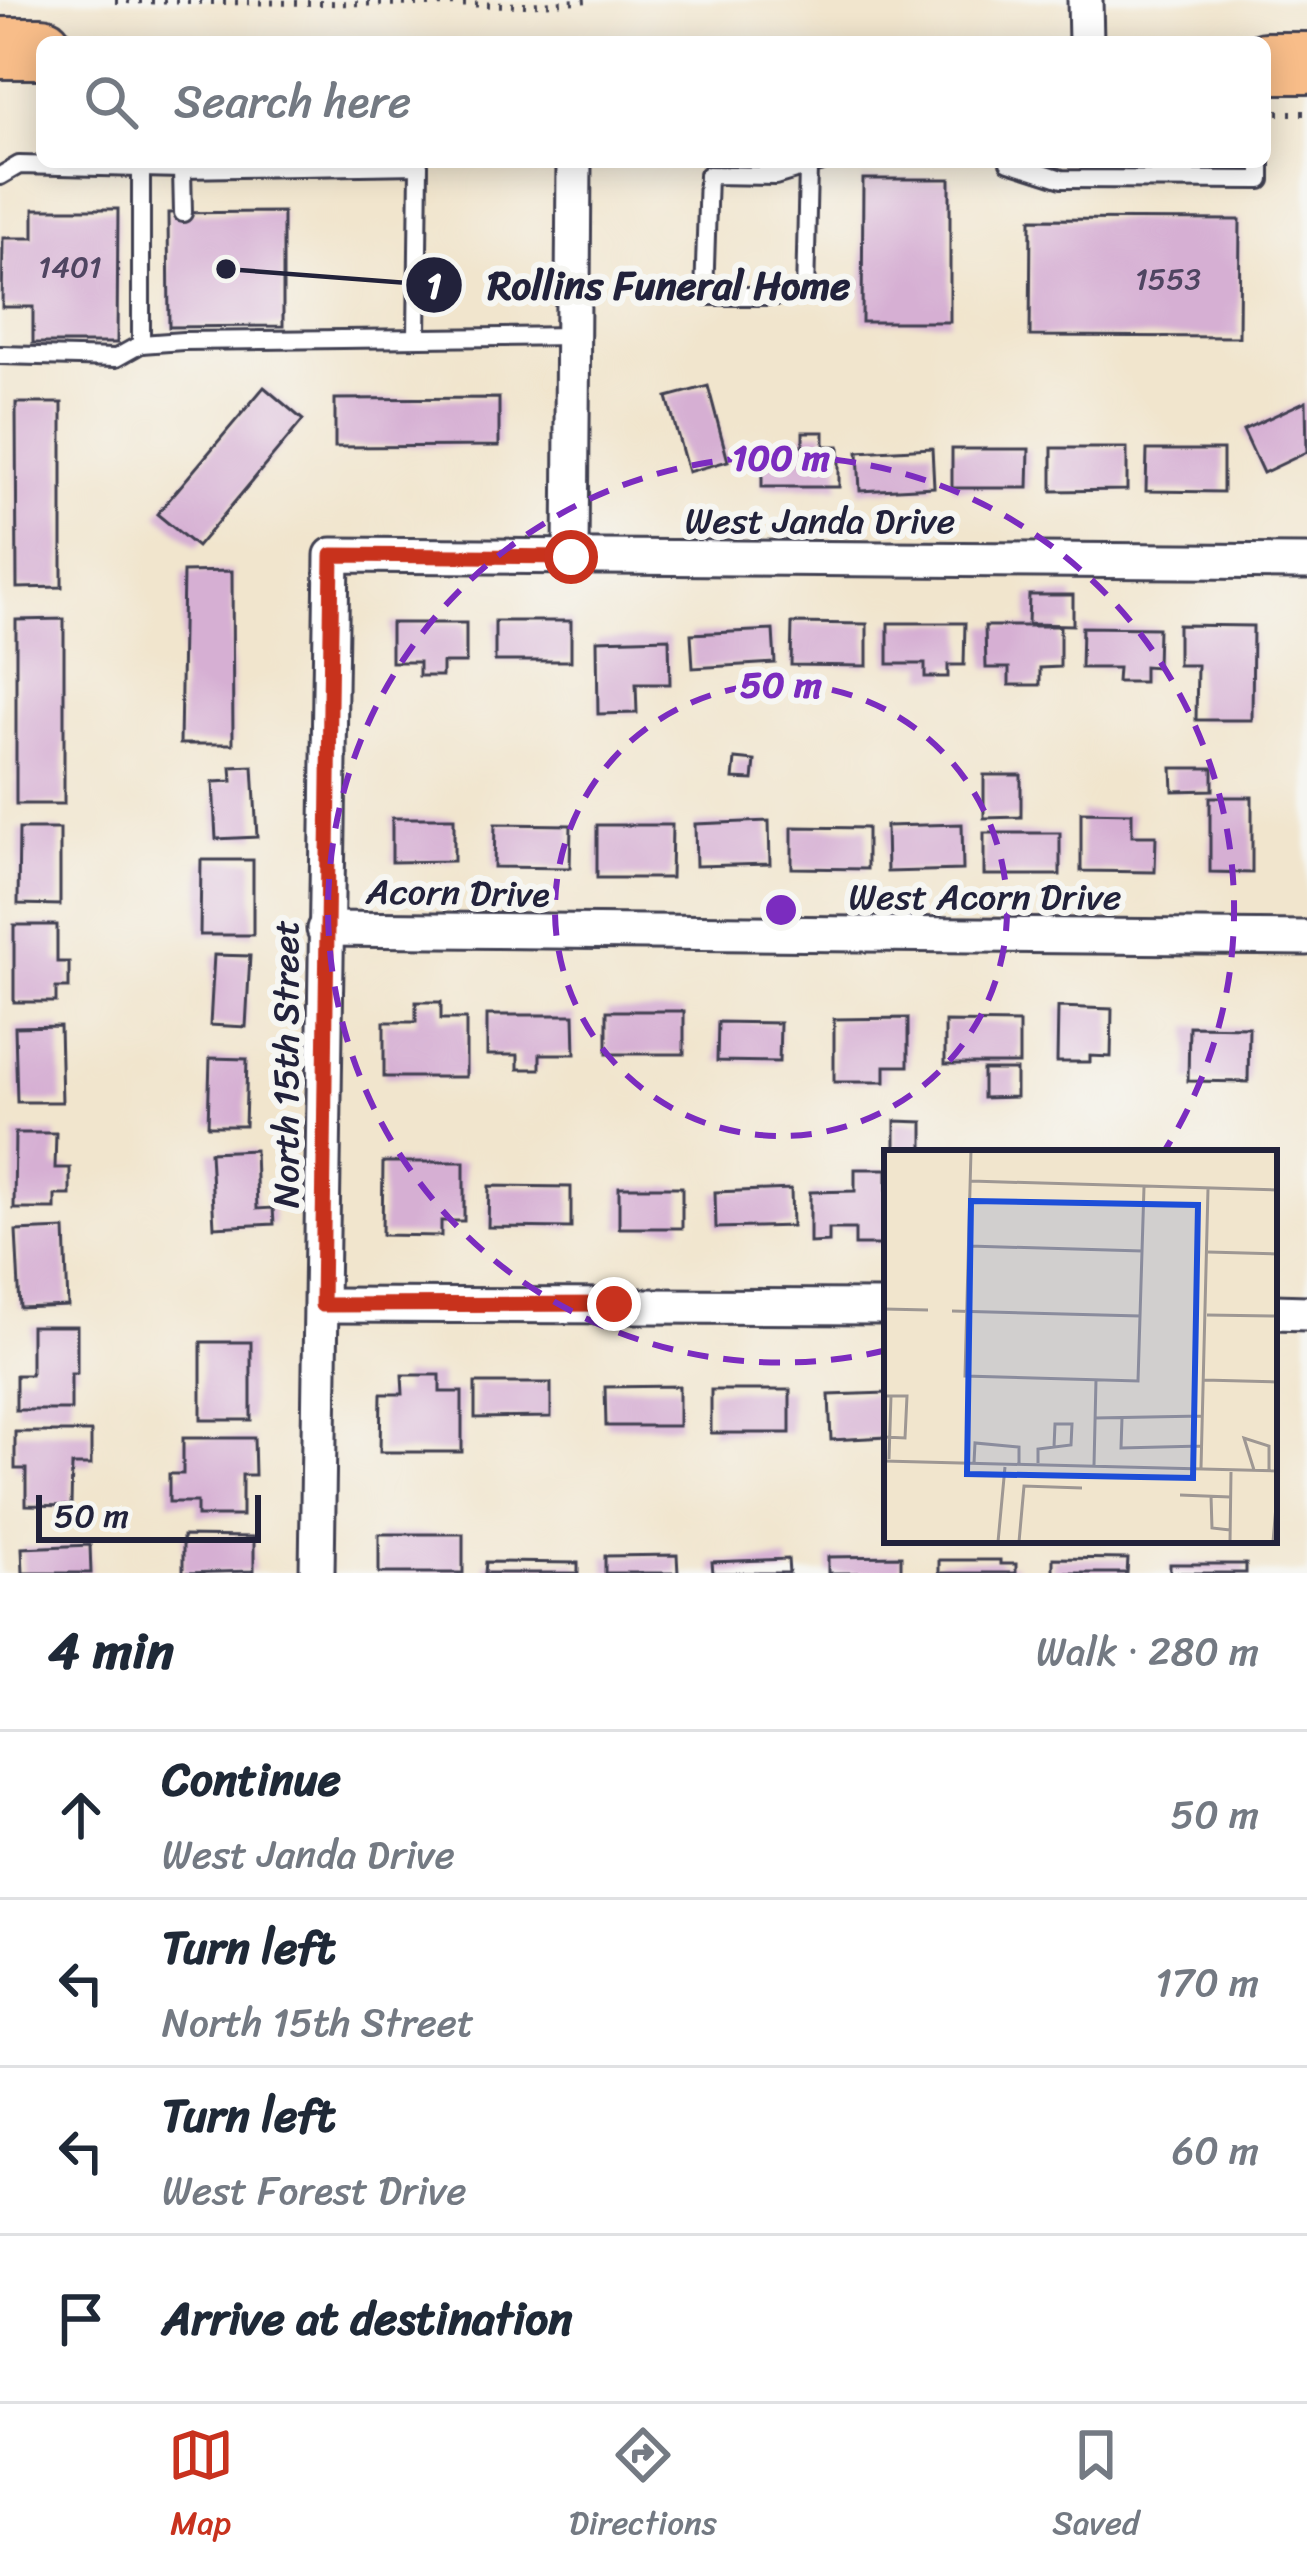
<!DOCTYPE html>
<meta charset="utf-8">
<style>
body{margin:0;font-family:Sriracha,sans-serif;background:#f6f6f7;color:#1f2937}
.scale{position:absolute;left:36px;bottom:30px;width:225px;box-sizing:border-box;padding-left:12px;border:6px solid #22223b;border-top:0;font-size:33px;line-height:42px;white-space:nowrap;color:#22223b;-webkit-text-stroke:9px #f6f6f2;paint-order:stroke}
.stop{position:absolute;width:36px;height:36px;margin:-27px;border:9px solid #c8321e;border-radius:50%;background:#fff}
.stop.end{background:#c8321e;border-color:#fff;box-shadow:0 3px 12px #0008}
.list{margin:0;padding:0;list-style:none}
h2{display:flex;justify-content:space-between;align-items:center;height:156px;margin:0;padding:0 48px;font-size:51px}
h2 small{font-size:39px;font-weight:400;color:#747a83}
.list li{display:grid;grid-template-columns:78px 1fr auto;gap:36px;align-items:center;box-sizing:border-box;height:168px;padding:0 48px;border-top:3px solid #e0e1e3}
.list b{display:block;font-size:45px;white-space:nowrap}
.list p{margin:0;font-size:39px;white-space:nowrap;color:#747a83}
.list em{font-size:39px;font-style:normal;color:#747a83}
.icon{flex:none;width:66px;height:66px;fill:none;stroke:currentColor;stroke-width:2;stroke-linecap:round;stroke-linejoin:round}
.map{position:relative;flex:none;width:1307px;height:1573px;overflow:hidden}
.search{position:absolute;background:#fff;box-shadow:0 6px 30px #0003;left:36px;right:36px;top:36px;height:132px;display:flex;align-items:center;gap:30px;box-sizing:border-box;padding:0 42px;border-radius:18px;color:#747a83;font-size:45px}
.sheet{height:828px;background:#fff}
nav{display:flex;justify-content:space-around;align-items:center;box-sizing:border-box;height:168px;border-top:3px solid #e0e1e3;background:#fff;font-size:33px;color:#747a83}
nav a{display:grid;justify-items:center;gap:6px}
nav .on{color:#c8321e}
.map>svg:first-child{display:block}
.building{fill:#d6afd3}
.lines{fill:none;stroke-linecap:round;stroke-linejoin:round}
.lane-casing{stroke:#413f51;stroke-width:22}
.street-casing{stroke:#413f51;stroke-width:39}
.highway-casing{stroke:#413f51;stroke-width:66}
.path{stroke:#413f51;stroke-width:6;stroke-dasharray:3 9;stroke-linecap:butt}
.lane{stroke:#fff;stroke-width:16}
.street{stroke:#fff;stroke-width:33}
.highway{stroke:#f8bd89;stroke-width:60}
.route{stroke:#c8321e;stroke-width:15}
.ring{fill:none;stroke:#7b2cbf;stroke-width:6;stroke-dasharray:21 15}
.labels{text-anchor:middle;stroke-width:12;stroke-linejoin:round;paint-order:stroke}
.number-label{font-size:30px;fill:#4f4561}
.street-label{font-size:36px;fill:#22223b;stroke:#f6f6f2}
.inset-road{fill:none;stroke:#9e9793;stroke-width:3}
.view{fill:#1d4ed8;fill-opacity:0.15;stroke:#1d4ed8;stroke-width:6}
.inset-edge{fill:none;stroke:#22223b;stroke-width:6}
.centre{fill:#7b2cbf;stroke:#f6f6f2;stroke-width:6}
.ring-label{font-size:36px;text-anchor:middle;font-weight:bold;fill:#7b2cbf;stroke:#f6f6f2;stroke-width:12;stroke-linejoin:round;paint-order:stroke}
.leader{fill:none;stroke:#22223b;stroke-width:4.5}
.callout-dot{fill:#22223b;stroke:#f6f6f2;stroke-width:4.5}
.mark-label{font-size:36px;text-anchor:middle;font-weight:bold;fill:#fff}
.callout-label{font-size:39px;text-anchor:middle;font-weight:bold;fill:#22223b;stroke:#f6f6f2;stroke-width:12;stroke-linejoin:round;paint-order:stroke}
</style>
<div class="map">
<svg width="1307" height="1573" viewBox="0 0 1307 1573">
<rect width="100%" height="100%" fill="#f6f6f2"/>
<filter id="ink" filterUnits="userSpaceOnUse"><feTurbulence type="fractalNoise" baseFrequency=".00833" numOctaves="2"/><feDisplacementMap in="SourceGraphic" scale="24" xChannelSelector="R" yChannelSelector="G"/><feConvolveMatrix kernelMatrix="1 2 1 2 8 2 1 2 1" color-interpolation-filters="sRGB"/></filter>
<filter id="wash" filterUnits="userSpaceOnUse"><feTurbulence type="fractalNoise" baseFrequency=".004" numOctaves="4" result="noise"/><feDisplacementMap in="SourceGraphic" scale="48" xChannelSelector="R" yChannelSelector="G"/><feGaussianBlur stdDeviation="2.7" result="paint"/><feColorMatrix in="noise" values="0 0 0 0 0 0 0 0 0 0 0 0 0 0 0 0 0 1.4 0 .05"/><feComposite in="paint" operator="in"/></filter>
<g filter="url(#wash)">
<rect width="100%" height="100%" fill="#f1e5cd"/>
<g id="blocks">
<!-- building -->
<g class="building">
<polygon points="863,179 950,179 950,322 862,322"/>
<polygon points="34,209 118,209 117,343 33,343 33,307 2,307 3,238 34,238"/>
<polygon points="283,212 283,326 169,327 168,213"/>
<polygon points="1031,219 1240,220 1239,337 1030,336"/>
<polygon points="708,386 728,461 688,472 667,397"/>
<polygon points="264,387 303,420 197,547 157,514"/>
<polygon points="499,398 499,446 335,447 335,399"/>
<polygon points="1306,401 1307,452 1263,473 1243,430"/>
<polygon points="16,403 62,403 62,587 17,588"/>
<polygon points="803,432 824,432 824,446 839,446 839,487 762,487 762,446 803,446"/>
<polygon points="932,448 934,487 860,491 858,452"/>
<polygon points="1052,448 1127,448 1127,490 1052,491"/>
<polygon points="952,449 1029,449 1028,488 952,488"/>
<polygon points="1147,450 1223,450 1223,492 1146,491"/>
<polygon points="232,571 233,744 180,744 183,572"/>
<polygon points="1029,595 1073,595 1073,625 1028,624"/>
<polygon points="64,619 64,804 16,804 16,620"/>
<rect x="495" y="621" width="76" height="40"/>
<polygon points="391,623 466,623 466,663 442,663 442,676 419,676 419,662 391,662"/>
<polygon points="792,623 867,624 867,666 791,665"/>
<polygon points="888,623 965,623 964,665 948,665 948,677 925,677 925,664 888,664"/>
<polygon points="1178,625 1253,626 1252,720 1196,720 1197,665 1178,665"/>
<polygon points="985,626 1060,626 1060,667 1040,668 1040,685 1009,685 1009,668 986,668"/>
<polygon points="1082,627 1158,628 1157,667 1144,666 1144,682 1117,682 1118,668 1081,668"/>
<polygon points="773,630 775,663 693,668 691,634"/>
<polygon points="669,638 670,684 636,684 637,713 598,714 597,640"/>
<polygon points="735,759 755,761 753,780 733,779"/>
<polygon points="253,766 257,837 216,839 213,782 232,781 231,767"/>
<polygon points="1172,768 1213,768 1213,790 1173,791"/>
<polygon points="984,775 1021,775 1021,817 984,818"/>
<polygon points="1210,797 1252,797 1252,873 1210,872"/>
<polygon points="1081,812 1132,813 1132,836 1156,836 1155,872 1081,871"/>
<polygon points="392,818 454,818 454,861 392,862"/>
<polygon points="769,821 770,864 696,866 695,824"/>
<polygon points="495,824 571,825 570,868 494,867"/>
<polygon points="962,824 963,870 887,872 886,826"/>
<polygon points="597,825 672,825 671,878 597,878"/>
<polygon points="792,827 867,828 867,869 792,868"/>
<polygon points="19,829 60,829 60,905 18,904"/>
<rect x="984" y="833" width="76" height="42"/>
<polygon points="201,860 253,860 253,935 200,935"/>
<polygon points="14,925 57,925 57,962 69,962 69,988 56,988 56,1002 14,1002"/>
<polygon points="214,955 250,956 246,1027 210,1025"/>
<polygon points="416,1002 441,1002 441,1019 466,1019 466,1077 384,1077 384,1022 416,1022"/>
<polygon points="1058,1007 1112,1009 1111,1057 1090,1056 1090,1062 1057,1062"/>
<rect x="607" y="1011" width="77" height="43"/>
<polygon points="487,1015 574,1015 575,1054 540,1054 540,1069 518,1069 518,1055 487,1055"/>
<polygon points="908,1018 908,1066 885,1066 885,1082 834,1082 834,1019"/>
<polygon points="718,1022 780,1023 779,1062 717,1061"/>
<polygon points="945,1022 1019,1023 1019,1064 945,1064"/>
<polygon points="60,1026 62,1102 17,1102 15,1027"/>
<polygon points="1189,1026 1249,1027 1248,1082 1188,1081"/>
<polygon points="210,1058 247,1059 245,1126 208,1126"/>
<polygon points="983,1070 1016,1070 1016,1097 983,1098"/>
<polygon points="895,1121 923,1122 923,1153 895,1153"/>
<polygon points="15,1133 56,1133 55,1168 70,1168 70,1195 55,1195 55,1209 14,1209"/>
<polygon points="255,1150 257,1209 273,1208 274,1224 214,1227 210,1152"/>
<polygon points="383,1162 464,1162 464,1221 441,1221 441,1236 382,1235"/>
<polygon points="855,1169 887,1169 887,1245 855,1245 855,1229 829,1229 829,1242 810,1243 810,1192 855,1191"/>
<polygon points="489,1186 571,1187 571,1228 488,1227"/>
<rect x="619" y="1187" width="63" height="41"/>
<polygon points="791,1189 792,1226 716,1228 715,1192"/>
<polygon points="65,1229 68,1306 20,1308 16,1231"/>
<polygon points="31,1326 77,1326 77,1374 71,1374 71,1410 16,1410 16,1375 31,1375"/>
<rect x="201" y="1342" width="50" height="78"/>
<polygon points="402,1375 440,1375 440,1392 462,1392 462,1452 380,1452 381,1394 403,1394"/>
<polygon points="475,1383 551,1383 551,1417 475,1418"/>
<polygon points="679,1386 679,1426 606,1426 605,1387"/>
<rect x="711" y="1390" width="79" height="43"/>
<polygon points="887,1393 887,1437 831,1440 829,1395"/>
<polygon points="15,1432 91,1432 91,1465 72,1465 71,1506 26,1505 26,1469 15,1469"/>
<polygon points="183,1438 254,1438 255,1475 242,1475 242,1516 197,1516 197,1502 169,1502 169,1474 183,1474"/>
<rect x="379" y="1534" width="84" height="39"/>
<polygon points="183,1536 254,1537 254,1571 183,1573"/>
<polygon points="90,1545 91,1573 23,1573 22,1548"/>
<polygon points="677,1555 678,1573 605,1573 605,1556"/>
<polygon points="901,1556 901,1573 828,1573 828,1557"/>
<polygon points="1053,1558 1128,1559 1127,1573 1053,1573"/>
<polygon points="788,1559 789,1573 713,1573 712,1562"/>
<polygon points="939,1560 1000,1560 1000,1564 1016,1564 1016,1573 939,1573"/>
<polygon points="486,1562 578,1563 578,1573 485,1573"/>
<rect x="1170" y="1564" width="76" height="9"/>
</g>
</g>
</g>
<g filter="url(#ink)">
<use href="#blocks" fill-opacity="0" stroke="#413f51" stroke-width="3"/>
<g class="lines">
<defs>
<g id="lane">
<polyline points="1009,162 1062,179 1261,180 1261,162"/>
<polyline points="808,167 805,296 704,296 708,175 775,176 822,162"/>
<polyline points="182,169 183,213"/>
<polyline points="0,176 19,165 182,169 419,165 417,338"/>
<polyline points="141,344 141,169"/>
<polyline points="0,355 116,358 141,344 183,341 574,336"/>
</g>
<g id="street">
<polyline points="1085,0 1086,42"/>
<polyline points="571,557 574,162"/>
<polyline points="324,929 1307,938"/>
<polyline points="322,1305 887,1307"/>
<polyline points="1274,1312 1307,1313"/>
<polyline points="317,1573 332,555 1307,562"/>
</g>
<g id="highway">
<polyline points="0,48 42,48"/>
<polyline points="1265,63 1307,63"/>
</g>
</defs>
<!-- lane casing -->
<use href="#lane" class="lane-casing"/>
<!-- street casing -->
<use href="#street" class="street-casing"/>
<!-- highway casing -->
<use href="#highway" class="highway-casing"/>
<!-- path -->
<g class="path">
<polyline points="115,1 527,5 589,0"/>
<polyline points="1265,113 1307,113"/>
</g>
<!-- lane -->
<use href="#lane" class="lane"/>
<!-- street -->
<use href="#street" class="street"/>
<!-- highway -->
<use href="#highway" class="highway"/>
</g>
</g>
<g class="lines" filter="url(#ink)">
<!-- route -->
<polyline class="route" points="571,557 332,555 322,1305 614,1304"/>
</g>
<!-- distance rings -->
<g class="ring">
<circle cx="781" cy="910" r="226"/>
<path d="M887 1350A453 453 0 1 1 1165 1150"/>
</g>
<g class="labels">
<!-- number labels -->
<g class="number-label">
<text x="70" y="277">1401</text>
<text x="1168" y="289">1553</text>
</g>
<!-- street labels -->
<g class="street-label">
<text x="820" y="533">West Janda Drive</text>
<text transform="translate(458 892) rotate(1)" y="13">Acorn Drive</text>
<text x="985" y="909">West Acorn Drive</text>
<text transform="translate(285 1064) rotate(-90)" y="13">North 15th Street</text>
</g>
</g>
<!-- overview -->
<g transform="translate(884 1150)">
<rect width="393" height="393" fill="#f1e5cd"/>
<path class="inset-road" d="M 87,1 L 81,226 L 254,231 L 260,37M 87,31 L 393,40M 85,96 L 258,101M 324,102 L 393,104M 0,159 L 44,160M 68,161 L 256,166M 323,165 L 393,166M 320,230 L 393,232M 0,246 L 23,246 L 21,288 L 0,287M 211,268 L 318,266M 238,268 L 237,298 L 318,296M 5,309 L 7,246M 0,311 L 393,321M 90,313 L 91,293 L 135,297 L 135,313M 154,313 L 154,299 L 187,295 L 188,274 L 171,274 L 170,297M 210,315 L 212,230M 317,318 L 324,39M 370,320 L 360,288 L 385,296 L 385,320M 296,345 L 346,347M 327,346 L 328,378 L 346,380M 114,392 L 121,317M 135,392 L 140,336 L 198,338M 346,392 L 347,322M 389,392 L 393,344"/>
<path class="view" d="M 87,51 L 314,55 L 309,328 L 83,324 Z"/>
<rect width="393" height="393" class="inset-edge"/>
</g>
<circle cx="781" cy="910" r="18" class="centre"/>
<g class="ring-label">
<text x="781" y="470">100 m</text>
<text x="781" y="697">50 m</text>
</g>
<!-- callouts -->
<path class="leader" d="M226 269L434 285"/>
<g class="callout-dot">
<circle cx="226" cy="269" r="12"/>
<circle cx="434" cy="285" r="30"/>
</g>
<g class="mark-label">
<text x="434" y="298">1</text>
</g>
<g class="callout-label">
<text x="669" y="299">Rollins Funeral Home</text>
</g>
</svg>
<div class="scale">50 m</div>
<div class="stop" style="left:571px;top:557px"></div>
<div class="stop end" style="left:614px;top:1304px"></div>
<div class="search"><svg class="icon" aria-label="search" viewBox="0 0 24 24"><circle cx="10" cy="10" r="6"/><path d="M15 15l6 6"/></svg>Search here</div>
</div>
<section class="sheet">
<h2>4 min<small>Walk · 280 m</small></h2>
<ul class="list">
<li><svg class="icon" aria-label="ahead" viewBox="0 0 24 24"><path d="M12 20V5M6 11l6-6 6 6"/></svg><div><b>Continue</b><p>West Janda Drive</p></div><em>50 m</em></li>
<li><svg class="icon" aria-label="left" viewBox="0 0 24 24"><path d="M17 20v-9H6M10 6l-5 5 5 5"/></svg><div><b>Turn left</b><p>North 15th Street</p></div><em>170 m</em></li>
<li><svg class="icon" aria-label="left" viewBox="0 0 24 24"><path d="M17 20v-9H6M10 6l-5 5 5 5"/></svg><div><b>Turn left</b><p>West Forest Drive</p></div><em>60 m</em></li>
<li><svg class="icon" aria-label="arrive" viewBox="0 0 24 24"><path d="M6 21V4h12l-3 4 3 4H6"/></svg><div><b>Arrive at destination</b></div></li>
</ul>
</section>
<nav>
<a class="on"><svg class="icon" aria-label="map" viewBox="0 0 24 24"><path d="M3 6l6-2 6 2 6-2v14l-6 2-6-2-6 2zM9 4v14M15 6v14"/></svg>Map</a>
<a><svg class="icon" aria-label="directions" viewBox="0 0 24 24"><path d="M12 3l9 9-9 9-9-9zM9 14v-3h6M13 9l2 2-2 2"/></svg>Directions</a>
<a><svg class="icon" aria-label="saved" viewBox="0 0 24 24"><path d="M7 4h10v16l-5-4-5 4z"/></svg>Saved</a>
</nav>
